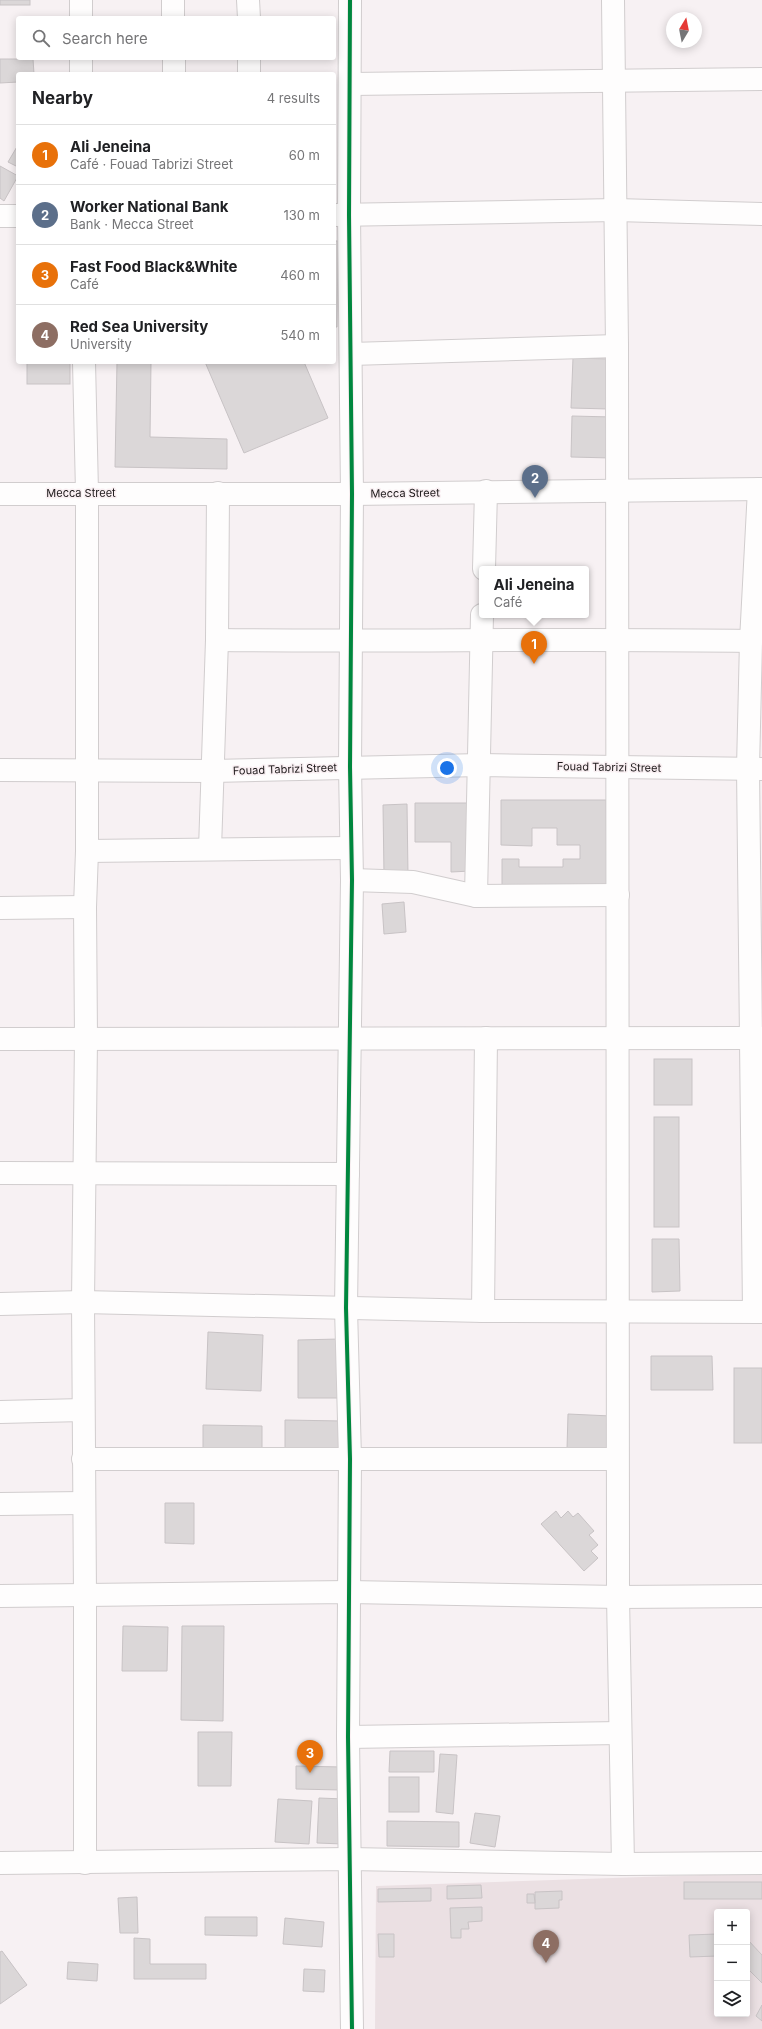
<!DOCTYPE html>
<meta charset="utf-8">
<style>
body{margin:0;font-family:Inter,sans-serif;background:#f6f6f6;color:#202124}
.controls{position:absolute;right:12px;bottom:12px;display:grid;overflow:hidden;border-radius:4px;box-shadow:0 2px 10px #0003}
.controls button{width:36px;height:36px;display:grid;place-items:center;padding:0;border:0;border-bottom:1px solid #e0e0e0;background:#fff;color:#202124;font:20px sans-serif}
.compass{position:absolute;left:666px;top:12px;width:36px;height:36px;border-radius:50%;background:#fff;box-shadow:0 2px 10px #0003;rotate:10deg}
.you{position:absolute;left:447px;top:768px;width:14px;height:14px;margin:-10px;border:3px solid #fff;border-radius:50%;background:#1a73e8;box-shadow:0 0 0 6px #1a73e833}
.badge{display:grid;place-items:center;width:26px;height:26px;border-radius:50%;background:#b45309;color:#fff;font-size:13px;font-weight:700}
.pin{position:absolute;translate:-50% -33px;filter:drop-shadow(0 1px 2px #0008)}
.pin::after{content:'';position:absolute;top:21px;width:14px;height:12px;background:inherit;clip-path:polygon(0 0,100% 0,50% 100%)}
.popup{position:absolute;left:479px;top:566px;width:110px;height:52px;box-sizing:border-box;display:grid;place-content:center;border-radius:4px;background:#fff;filter:drop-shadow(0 1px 3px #0005);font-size:13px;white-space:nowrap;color:#757577}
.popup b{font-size:15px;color:#202124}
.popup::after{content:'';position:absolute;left:50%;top:100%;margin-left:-8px;border:8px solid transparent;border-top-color:#fff}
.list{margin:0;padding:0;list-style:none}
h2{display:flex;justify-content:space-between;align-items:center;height:52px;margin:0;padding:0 16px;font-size:17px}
h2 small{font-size:13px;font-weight:400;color:#757577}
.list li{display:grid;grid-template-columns:26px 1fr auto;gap:12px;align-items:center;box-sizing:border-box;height:60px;padding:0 16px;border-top:1px solid #e0e0e0}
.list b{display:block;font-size:15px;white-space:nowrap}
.list p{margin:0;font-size:13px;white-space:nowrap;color:#757577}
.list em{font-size:13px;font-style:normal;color:#757577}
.icon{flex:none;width:22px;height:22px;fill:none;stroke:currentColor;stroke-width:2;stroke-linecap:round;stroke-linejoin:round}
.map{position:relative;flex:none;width:762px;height:2029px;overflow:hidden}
.search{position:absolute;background:#fff;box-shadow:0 2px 10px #0003;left:16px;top:16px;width:320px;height:44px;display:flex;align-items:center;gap:10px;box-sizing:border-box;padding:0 14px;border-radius:4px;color:#757577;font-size:15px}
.panel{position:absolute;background:#fff;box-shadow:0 2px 10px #0003;left:16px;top:72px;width:320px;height:292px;border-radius:4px}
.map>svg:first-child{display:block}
.built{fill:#ebe0e3;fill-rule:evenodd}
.building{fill:#dbd7d8;stroke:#c8c3c5}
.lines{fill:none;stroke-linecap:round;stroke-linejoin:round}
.minor-casing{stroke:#d1cdce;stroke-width:24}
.major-casing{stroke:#d1cdce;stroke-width:24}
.minor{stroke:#fefdfd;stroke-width:22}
.major{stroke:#fefdfd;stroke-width:22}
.cycleway-casing{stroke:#f9eff2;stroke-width:6}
.cycleway{stroke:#00873e;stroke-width:4}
.labels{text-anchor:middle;stroke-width:3;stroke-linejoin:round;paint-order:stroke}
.street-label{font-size:11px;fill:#1c1819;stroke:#f9eff2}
</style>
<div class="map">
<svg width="762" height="2029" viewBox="0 0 762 2029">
<rect width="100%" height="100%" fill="#f7f1f3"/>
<!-- built -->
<path class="built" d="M 762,1873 L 762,2029 L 375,2029 L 376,1886 ZM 717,1912 L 747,1912 L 747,2014 L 717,2014 Z"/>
<!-- building -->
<g class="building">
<rect x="0" y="0" width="30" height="5"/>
<polygon points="0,59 33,59 34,74 18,74 18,82 0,83"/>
<polygon points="18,145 18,167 8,162"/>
<polygon points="0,166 18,176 4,201 0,198"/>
<polygon points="334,241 338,241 337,327 334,327"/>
<polygon points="573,358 611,359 609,409 571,408"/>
<rect x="27" y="362" width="43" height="22"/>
<polygon points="117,362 151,362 150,437 227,439 227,469 115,467"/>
<polygon points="205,362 304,362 328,418 244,453"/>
<polygon points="572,416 612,417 611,458 571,457"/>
<polygon points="501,800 606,800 607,889 502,889 502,859 519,859 519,867 563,867 563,859 580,859 580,845 557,845 557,828 532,828 532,846 501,845"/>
<polygon points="415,803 470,803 471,871 451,872 451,842 415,842"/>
<polygon points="407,804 408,875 384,875 383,805"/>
<polygon points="404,902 406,932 384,934 382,904"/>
<rect x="654" y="1059" width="38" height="46"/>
<rect x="654" y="1117" width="25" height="110"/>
<polygon points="652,1239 679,1239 680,1291 652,1292"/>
<polygon points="208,1332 263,1335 261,1391 206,1389"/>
<polygon points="339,1339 339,1398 298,1398 298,1340"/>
<polygon points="651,1356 712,1356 713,1390 651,1390"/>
<rect x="734" y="1368" width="28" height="75"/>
<polygon points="568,1414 611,1416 609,1451 567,1449"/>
<polygon points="285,1420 342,1421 342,1450 285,1449"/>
<polygon points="203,1425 262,1426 262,1452 203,1451"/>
<polygon points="165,1503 194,1503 194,1544 165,1543"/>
<polygon points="556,1511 561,1518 568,1511 573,1517 578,1513 594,1531 589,1535 598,1545 591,1551 598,1558 584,1571 541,1524"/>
<polygon points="123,1626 168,1627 167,1671 122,1671"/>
<polygon points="182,1626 224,1626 223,1721 181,1720"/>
<polygon points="198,1732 232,1732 231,1786 198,1786"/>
<polygon points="390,1751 434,1751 434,1772 389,1772"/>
<polygon points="440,1754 457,1755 453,1814 436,1812"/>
<polygon points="296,1766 342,1767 341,1790 296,1789"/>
<rect x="389" y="1777" width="30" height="35"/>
<polygon points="319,1798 344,1799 343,1844 317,1843"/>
<polygon points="278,1799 312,1801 309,1844 275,1842"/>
<polygon points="475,1813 500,1816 495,1847 470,1843"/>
<polygon points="387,1821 459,1822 459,1847 387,1846"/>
<rect x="684" y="1882" width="78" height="17"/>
<polygon points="481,1885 482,1898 447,1899 447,1886"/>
<polygon points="431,1888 431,1901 378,1902 378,1889"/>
<polygon points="562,1891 562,1900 559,1900 559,1908 535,1909 535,1892"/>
<polygon points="527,1894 534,1894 535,1903 527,1903"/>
<polygon points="137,1897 138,1933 120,1933 118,1898"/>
<polygon points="482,1907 482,1921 468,1922 469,1929 461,1929 461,1938 451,1938 450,1908"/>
<polygon points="205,1917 257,1917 257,1936 205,1935"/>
<polygon points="285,1918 324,1922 322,1947 283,1944"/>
<polygon points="378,1934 394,1934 394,1957 379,1957"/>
<polygon points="717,1934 717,1956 690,1957 689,1935"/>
<polygon points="134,1938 150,1939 150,1964 206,1964 206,1979 134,1979"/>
<polygon points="747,1939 762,1955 762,1983 747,1968"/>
<polygon points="2,1951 27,1985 0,2004 0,1952"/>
<polygon points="68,1962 98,1964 97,1981 67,1979"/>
<polygon points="304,1969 325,1970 324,1992 303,1991"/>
<polygon points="762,2005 762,2021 756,2016"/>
</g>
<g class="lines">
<defs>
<g id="minor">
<polyline points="81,0 81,18"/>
<polyline points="173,0 173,18"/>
<polyline points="248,0 249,18"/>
<polyline points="350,0 349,215 352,494 350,767 352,880 346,1308 350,1459 348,1737 352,2029"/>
<polyline points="613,0 617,346 618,1597 623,1864"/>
<polyline points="174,58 174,74"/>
<polyline points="249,58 249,74"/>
<polyline points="81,74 81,58"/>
<polyline points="351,84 762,79"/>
<polyline points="335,215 616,210 762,214"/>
<polyline points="0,216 18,216"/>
<polyline points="351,354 617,346"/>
<polyline points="84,362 87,492 87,851 85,907 86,1039 83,1302 85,1596 85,1863"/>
<polyline points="484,569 486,491"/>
<path d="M 217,640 C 395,642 573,638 751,641"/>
<polyline points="0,770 213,771 481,765 762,769"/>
<polyline points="210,849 217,640 218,493"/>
<polyline points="87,851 351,848"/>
<polyline points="352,880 413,882 476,896 618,895"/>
<polyline points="476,896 482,615"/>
<polyline points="0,908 85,907"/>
<polyline points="0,1039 762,1038"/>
<polyline points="0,1173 348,1174"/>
<polyline points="0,1304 83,1302 483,1311 762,1312"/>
<polyline points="483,1311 486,1038"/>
<polyline points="754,1312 748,768 751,641 759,489"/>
<polyline points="0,1412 83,1410"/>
<polyline points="83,1459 617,1459"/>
<polyline points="0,1504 83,1503"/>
<polyline points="0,1596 350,1592 618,1597 762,1596"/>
<polyline points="348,1737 620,1733"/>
<polyline points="0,1863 350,1859 623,1864 762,1863"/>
</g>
<polyline id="major" points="0,494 352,494 762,489"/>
</defs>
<!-- minor casing -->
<use href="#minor" class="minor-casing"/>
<!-- major casing -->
<use href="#major" class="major-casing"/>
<!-- minor -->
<use href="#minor" class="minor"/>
<!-- major -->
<use href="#major" class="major"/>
<defs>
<polyline id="cycleway" points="350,0 349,215 352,494 350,767 352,880 346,1308 350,1459 348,1737 352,2029"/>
</defs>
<!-- cycleway casing -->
<use href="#cycleway" class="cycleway-casing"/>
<!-- cycleway -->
<use href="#cycleway" class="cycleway"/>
</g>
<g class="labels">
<!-- street labels -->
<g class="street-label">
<text x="81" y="497">Mecca Street</text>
<text transform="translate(405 493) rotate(-1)" y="4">Mecca Street</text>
<text transform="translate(609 767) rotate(1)" y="4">Fouad Tabrizi Street</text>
<text transform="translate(285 769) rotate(-2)" y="4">Fouad Tabrizi Street</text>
</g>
</g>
</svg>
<div class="controls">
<button>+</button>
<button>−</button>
<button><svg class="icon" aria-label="layers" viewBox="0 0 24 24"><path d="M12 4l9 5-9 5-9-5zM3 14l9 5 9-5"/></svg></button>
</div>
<svg class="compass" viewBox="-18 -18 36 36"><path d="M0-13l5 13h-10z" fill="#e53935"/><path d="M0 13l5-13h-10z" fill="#757577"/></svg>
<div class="you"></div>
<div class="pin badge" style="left:534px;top:664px;background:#e8710a">1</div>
<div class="popup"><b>Ali Jeneina</b>Café</div>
<div class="pin badge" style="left:535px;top:498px;background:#5c6f8a">2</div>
<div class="pin badge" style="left:310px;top:1773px;background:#e8710a">3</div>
<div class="pin badge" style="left:546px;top:1963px;background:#8d6e63">4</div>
<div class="search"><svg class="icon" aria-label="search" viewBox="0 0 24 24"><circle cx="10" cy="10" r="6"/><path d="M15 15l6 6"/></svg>Search here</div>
<section class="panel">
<h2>Nearby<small>4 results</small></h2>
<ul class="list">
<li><span class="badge" style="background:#e8710a">1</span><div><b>Ali Jeneina</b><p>Café · Fouad Tabrizi Street</p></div><em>60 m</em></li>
<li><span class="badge" style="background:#5c6f8a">2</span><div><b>Worker National Bank</b><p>Bank · Mecca Street</p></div><em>130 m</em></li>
<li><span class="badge" style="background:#e8710a">3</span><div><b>Fast Food Black&amp;White</b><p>Café</p></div><em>460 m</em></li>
<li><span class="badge" style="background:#8d6e63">4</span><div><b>Red Sea University</b><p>University</p></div><em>540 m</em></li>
</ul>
</section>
</div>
